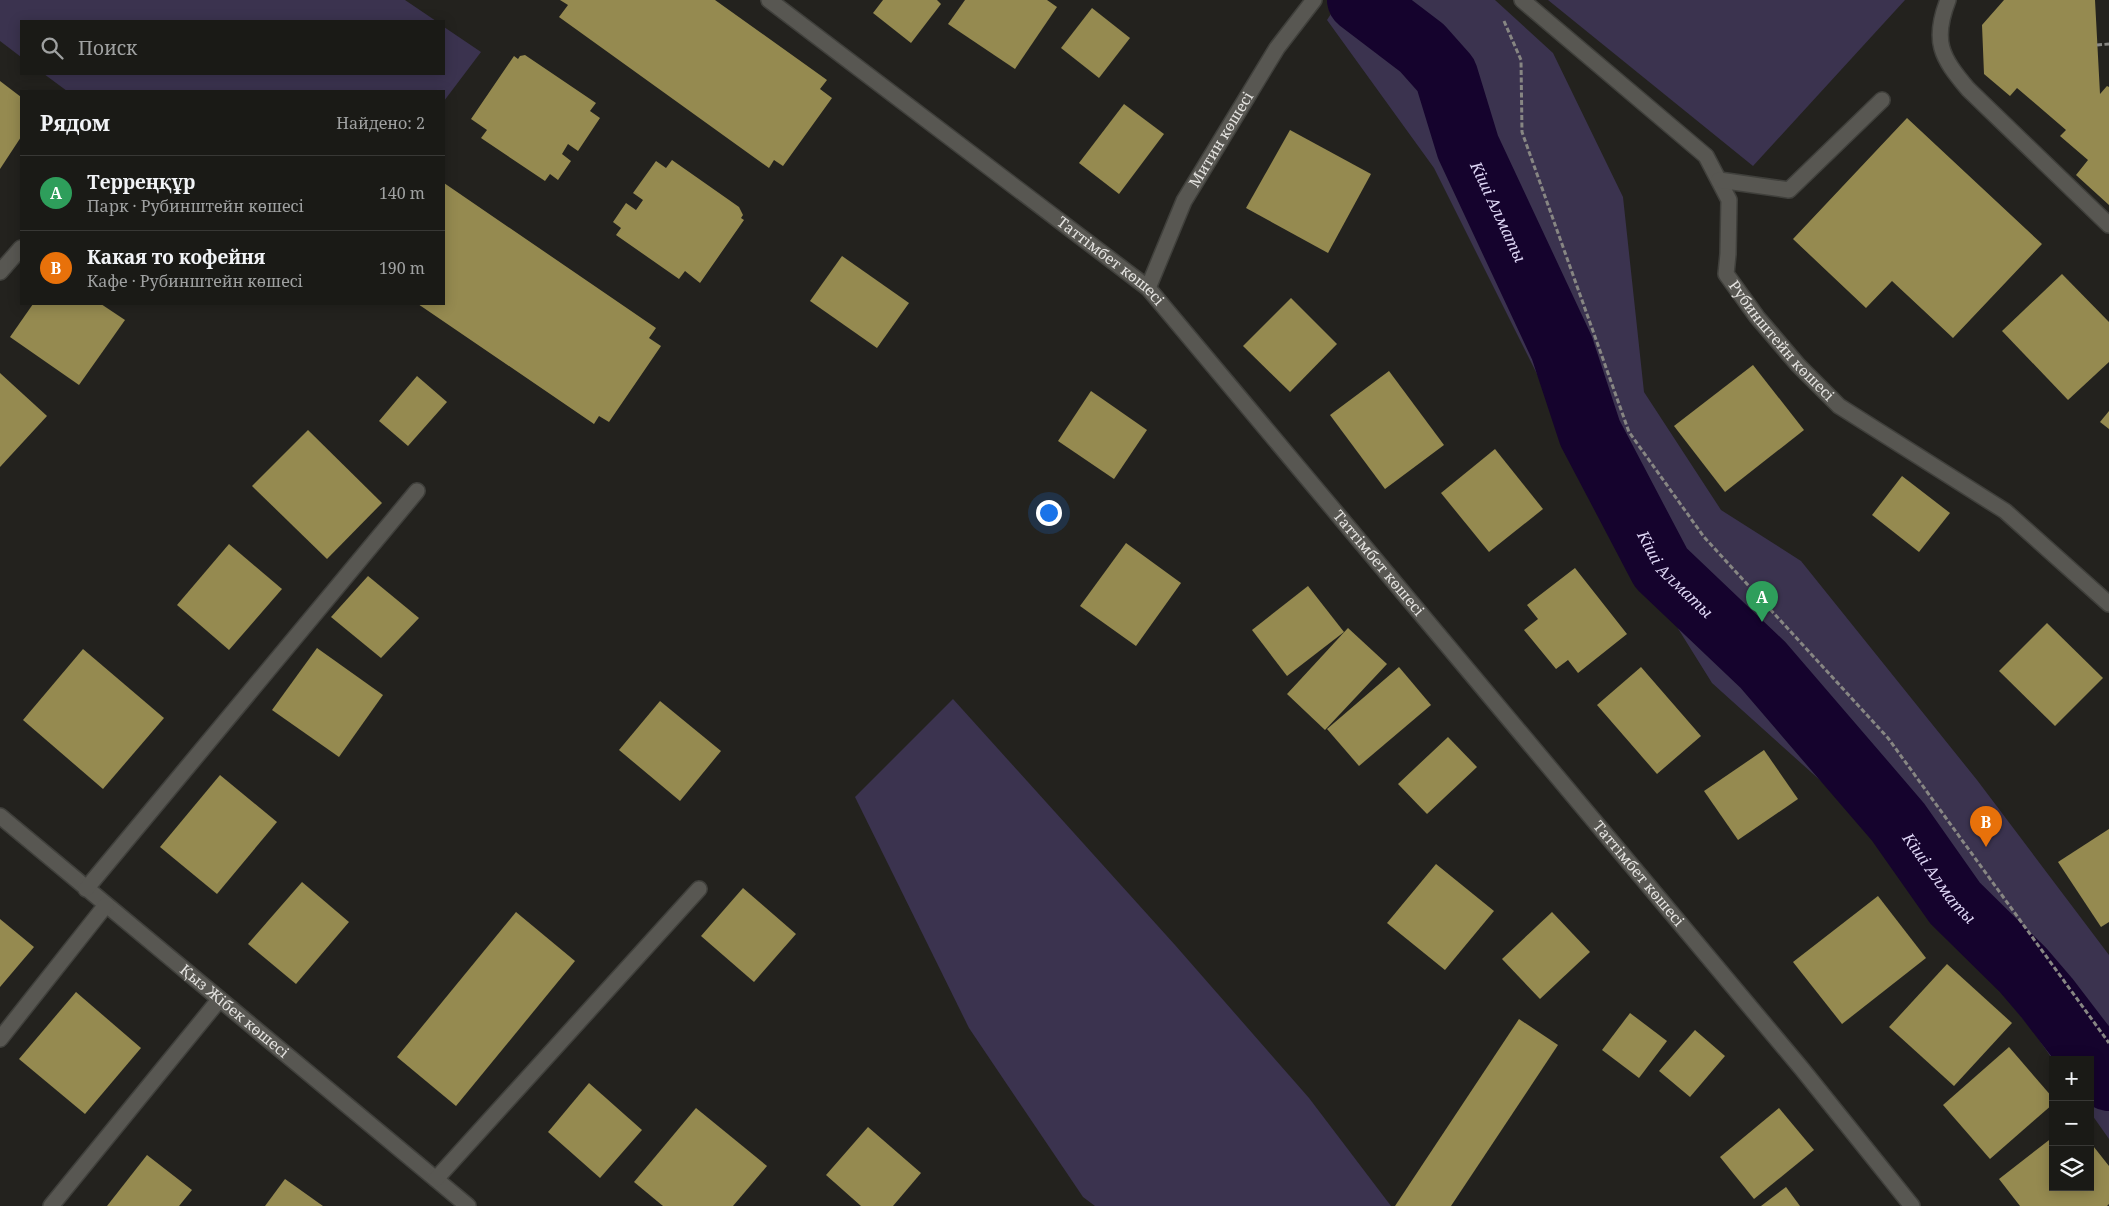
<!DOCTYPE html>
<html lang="ru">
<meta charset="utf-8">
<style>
body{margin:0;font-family:"Noto Serif",serif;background:#272723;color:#f1f3f6}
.controls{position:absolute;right:15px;bottom:15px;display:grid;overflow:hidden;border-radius:0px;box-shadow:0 2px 12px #0003}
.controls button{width:45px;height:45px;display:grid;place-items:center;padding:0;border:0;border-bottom:1px solid #383835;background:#1a1a16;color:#f1f3f6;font:25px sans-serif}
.you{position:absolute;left:1048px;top:512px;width:18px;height:18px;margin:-12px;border:4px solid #fff;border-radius:50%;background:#1a73e8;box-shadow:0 0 0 8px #1a73e833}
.badge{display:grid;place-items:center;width:32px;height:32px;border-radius:50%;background:#d93025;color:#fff;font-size:16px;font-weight:700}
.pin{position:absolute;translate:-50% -41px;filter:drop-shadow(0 1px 2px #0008)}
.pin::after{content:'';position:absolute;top:26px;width:18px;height:15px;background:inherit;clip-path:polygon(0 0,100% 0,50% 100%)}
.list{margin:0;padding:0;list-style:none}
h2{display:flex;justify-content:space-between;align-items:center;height:65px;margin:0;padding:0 20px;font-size:21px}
h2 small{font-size:16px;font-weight:400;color:#9fa1a1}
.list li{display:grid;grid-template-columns:32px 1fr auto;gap:15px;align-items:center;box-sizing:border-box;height:75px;padding:0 20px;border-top:1px solid #383835}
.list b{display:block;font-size:19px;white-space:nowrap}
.list p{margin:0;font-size:16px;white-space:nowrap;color:#9fa1a1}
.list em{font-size:16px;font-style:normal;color:#9fa1a1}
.icon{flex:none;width:28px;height:28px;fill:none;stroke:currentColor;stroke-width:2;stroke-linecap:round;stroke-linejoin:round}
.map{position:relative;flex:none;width:2109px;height:1206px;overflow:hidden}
.search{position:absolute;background:#1a1a16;box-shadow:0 2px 12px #0003;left:20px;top:20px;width:425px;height:55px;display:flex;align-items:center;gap:12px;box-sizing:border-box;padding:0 18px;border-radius:0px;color:#9fa1a1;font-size:19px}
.panel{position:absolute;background:#1a1a16;box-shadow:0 2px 12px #0003;left:20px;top:90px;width:425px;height:215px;border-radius:0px}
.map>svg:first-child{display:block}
.green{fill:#3b334f}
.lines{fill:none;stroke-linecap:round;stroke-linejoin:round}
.river{stroke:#15032d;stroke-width:64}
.building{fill:#958a50}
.minor-casing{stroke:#40403c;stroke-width:18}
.path{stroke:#878683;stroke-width:3;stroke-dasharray:5 2.5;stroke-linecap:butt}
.minor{stroke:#585752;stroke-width:15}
.labels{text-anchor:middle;stroke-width:5;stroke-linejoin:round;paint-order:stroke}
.street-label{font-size:15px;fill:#e4e3e0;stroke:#1a1915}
.water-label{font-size:16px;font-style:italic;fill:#ddd5f4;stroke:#1a1915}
</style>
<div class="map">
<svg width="2109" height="1206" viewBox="0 0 2109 1206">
<rect width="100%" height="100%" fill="#23221e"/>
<!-- green -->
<g class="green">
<polygon points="0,0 405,0 436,21 21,21 21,57 0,41"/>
<polygon points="1340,0 1495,0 1553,53 1623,197 1644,392 1721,510 1801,561 1977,780 2109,955 2109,1139 2090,1112 2090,1060 2053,1060 2033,1031 1852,809 1712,683 1609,518 1434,168 1327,20"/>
<polygon points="1548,0 1905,0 1753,166"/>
<polygon points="444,27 481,52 444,101 444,91 67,91 44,74 444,74"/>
<polygon points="953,699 1175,945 1309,1098 1391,1206 1095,1206 1083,1197 969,1028 855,797"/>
</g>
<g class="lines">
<!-- river -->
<path class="river" id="s1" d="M 1359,0 L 1422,48 L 1446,75 L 1468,147 L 1562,348 L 1590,433 L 1661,568 L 1763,665 L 1898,822 L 1955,903 L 2023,970 L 2047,998 L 2109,1079"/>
</g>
<!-- building -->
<g class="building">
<polygon points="560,0 715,0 827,80 820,89 832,98 783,166 774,160 769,168 559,17 568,5"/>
<polygon points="883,0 937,0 941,4 911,43 873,13"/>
<polygon points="965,0 1047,0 1057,7 1015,69 948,24"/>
<polygon points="2004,0 2095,0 2100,94 2107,86 2109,87 2109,205 2076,175 2088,160 2060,136 2066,130 2017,88 2010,96 1984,74 1982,25"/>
<polygon points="1092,8 1130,38 1099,78 1061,48"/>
<polygon points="525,55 596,103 590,111 600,118 578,151 568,144 562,154 571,161 558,180 550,174 545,181 481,138 487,130 471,119 514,56 518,59 520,56"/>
<polygon points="0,81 21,97 21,137 0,169"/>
<polygon points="1124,104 1164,134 1119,194 1079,163"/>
<polygon points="1907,118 2042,244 1953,338 1892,281 1866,308 1793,239"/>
<polygon points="1290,130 1371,174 1328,253 1246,208"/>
<polygon points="672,160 739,207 743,215 741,218 744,220 700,283 685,271 679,279 616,235 621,228 613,222 626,203 636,210 643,200 633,193 656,161 666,168"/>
<polygon points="444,183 656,328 649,338 661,346 609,422 599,416 594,424 418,304 444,304"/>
<polygon points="842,256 909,303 877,348 810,301"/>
<polygon points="2062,274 2109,322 2109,362 2068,400 2002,331"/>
<polygon points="1291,298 1337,344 1290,392 1243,346"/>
<polygon points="33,304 101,304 125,320 79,385 10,337"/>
<polygon points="1753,365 1804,430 1725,492 1674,426"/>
<polygon points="1389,371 1444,445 1385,489 1330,415"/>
<polygon points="0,373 47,416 0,467"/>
<polygon points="417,376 447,402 408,446 379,421"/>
<polygon points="1091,391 1147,430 1114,479 1058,441"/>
<polygon points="2109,411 2109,429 2100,422"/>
<polygon points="308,430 382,503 327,559 252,486"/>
<polygon points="1495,449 1543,509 1489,552 1441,493"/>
<polygon points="1902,476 1950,513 1919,552 1872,515"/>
<polygon points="1126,543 1181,583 1136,646 1080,606"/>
<polygon points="229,544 282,589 229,650 177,605"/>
<polygon points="1575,568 1627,634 1578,673 1568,660 1556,669 1524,630 1538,619 1527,605"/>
<polygon points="368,576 419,618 381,658 331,617"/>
<polygon points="1308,586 1344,632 1287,676 1252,630"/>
<polygon points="2047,623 2103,678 2055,726 1999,671"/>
<polygon points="1348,628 1387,664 1325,730 1287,694"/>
<polygon points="317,648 383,695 339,757 272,710"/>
<polygon points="83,649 164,718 103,789 23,720"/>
<polygon points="1399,667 1431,705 1359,766 1327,729"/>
<polygon points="1641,667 1701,736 1657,774 1597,705"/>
<polygon points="660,701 721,751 680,801 619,750"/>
<polygon points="1448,737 1477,767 1427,814 1398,784"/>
<polygon points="1764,750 1798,799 1738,840 1704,791"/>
<polygon points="220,775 277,822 217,894 160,847"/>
<polygon points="2109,829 2109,922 2101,927 2058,862"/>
<polygon points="1436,864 1494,911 1445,970 1387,923"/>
<polygon points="302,882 349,922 296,984 248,944"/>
<polygon points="743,888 796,934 754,982 701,936"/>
<polygon points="1878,896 1926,958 1842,1024 1793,962"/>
<polygon points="516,912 575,961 456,1106 397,1057"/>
<polygon points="1552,912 1590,952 1540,999 1502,959"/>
<polygon points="0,919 34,947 0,987"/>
<polygon points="1947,964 2012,1023 1954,1086 1889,1027"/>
<polygon points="76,992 141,1048 85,1114 19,1059"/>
<polygon points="1630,1013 1667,1041 1639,1078 1602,1050"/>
<polygon points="1519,1019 1558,1045 1451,1206 1395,1206"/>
<polygon points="1695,1030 1725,1056 1690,1097 1659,1071"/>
<polygon points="2009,1047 2053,1098 2053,1104 1990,1159 1943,1105"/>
<polygon points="589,1083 642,1130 600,1178 548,1132"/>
<polygon points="696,1108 767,1166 733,1206 663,1206 634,1182"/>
<polygon points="1779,1108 1814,1150 1754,1199 1720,1157"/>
<polygon points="868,1127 921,1173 893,1206 861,1206 826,1175"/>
<polygon points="2053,1137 2053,1187 2090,1187 2090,1142 2109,1166 2109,1204 2107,1206 2020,1206 1999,1179"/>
<polygon points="147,1155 192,1190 179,1206 107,1206"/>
<polygon points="285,1179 323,1206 265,1206"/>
<polygon points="1786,1187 1800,1206 1761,1206"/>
</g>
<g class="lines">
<defs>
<g id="minor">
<path id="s2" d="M 769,0 L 1148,288 L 1802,1069 L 1912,1206"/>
<path id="s3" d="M 1522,0 L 1706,156 L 1729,200 L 1728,254 L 1726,274 L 1757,317 L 1798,365 L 1839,406 L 2005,511 L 2109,604"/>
<path d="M 1948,0 C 1932,41 1941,57 1968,89 L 2109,225"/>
<polyline points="1719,180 1789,190 1882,100"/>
<polyline points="0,272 21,248"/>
<path id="s4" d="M 1148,288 L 1184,201 L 1277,48 L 1314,0"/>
<path id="s5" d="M 0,816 L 468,1206"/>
<polyline points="86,889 417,491"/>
<polyline points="0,1039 106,905"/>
<polyline points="436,1179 699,889"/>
<polyline points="51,1206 219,1000"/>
</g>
</defs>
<!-- minor casing -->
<use href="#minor" class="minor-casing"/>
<!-- path -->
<g class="path">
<polyline points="1504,21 1521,60 1522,132 1629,432 1704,537 1888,738 2109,1043"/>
<polyline points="2097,45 2109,44"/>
</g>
<!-- minor -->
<use href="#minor" class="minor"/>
</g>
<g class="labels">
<!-- street labels -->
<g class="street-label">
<text dy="5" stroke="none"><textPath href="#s4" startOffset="166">Митин көшесі</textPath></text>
<text dy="5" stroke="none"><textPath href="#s2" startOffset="430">Таттімбет көшесі</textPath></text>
<text dy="5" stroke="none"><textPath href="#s3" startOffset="452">Рубинштейн көшесі</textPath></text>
<text dy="5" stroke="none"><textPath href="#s2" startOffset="835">Таттімбет көшесі</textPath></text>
<text dy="5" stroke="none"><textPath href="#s2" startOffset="1240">Таттімбет көшесі</textPath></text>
<text dy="5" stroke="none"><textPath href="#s5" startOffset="305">Қыз Жібек көшесі</textPath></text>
</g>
<!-- water labels -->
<g class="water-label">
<text dy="6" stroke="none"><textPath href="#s1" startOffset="262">Кіші Алматы</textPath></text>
<text dy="6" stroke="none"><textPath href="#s1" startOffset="668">Кіші Алматы</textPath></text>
<text dy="6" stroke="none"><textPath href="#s1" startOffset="1072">Кіші Алматы</textPath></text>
</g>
</g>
</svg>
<div class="controls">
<button>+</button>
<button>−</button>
<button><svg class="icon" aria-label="layers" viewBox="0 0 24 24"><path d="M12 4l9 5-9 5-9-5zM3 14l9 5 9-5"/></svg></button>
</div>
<div class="you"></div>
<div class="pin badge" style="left:1762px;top:622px;background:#2e9e5b">A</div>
<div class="pin badge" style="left:1986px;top:847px;background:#e8710a">B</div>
<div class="search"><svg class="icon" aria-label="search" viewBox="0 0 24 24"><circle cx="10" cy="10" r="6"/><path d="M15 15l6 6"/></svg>Поиск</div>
<section class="panel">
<h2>Рядом<small>Найдено: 2</small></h2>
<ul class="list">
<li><span class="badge" style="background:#2e9e5b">A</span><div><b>Терреңқұр</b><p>Парк · Рубинштейн көшесі</p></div><em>140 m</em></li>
<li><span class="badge" style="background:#e8710a">B</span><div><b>Какая то кофейня</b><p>Кафе · Рубинштейн көшесі</p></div><em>190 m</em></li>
</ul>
</section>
</div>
